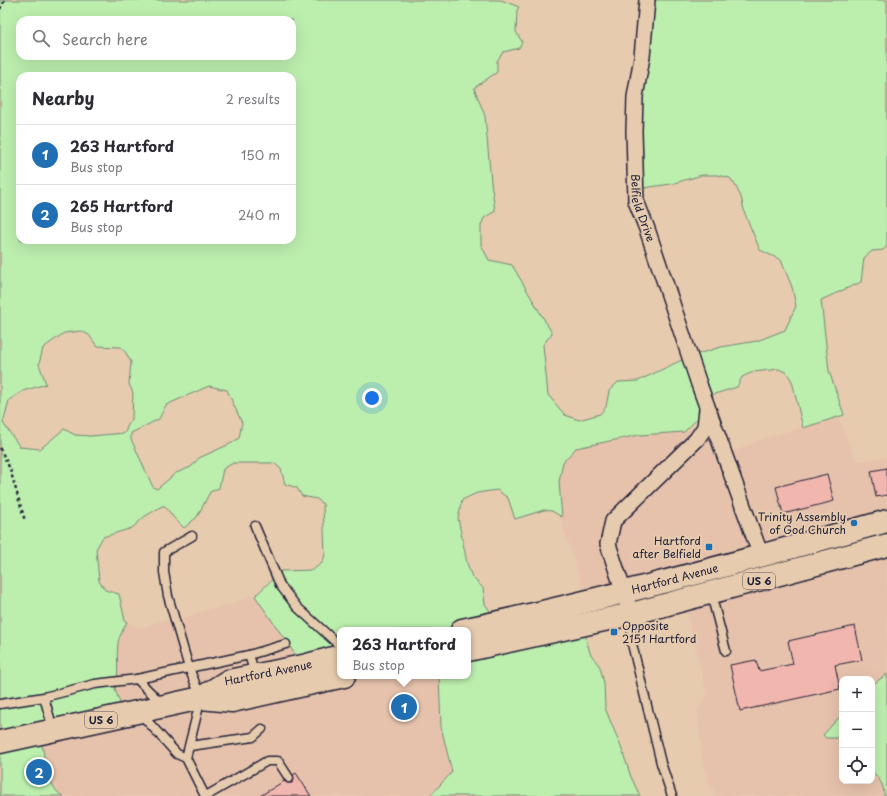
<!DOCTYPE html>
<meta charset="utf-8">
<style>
body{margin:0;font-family:"Playpen Sans",sans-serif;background:#f7f7f7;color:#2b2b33}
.controls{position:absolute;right:12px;bottom:12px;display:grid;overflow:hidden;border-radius:8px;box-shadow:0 4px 16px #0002}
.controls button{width:36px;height:36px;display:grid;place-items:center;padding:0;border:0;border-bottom:1px solid #e1e1e2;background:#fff;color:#2b2b33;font:20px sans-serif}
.you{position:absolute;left:372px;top:398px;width:14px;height:14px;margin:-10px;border:3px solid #fff;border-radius:50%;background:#1a73e8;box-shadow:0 0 0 6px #1a73e833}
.badge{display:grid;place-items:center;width:26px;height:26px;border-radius:50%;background:#1f6fb2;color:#fff;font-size:13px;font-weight:700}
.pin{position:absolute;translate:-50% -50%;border:2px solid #fff;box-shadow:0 1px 4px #0006}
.popup{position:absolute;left:337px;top:627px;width:134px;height:52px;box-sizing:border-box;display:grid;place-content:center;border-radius:8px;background:#fff;filter:drop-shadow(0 1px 3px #0005);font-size:13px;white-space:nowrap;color:#7c7c81}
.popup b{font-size:15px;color:#2b2b33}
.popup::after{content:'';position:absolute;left:50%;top:100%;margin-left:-8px;border:8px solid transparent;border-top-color:#fff}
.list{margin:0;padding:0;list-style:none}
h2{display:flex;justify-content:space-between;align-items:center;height:52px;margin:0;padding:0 16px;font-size:17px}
h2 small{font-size:13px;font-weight:400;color:#7c7c81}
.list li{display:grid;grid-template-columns:26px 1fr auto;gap:12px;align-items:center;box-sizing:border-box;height:60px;padding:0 16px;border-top:1px solid #e1e1e2}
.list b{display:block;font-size:15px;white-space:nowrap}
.list p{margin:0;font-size:13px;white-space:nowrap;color:#7c7c81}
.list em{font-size:13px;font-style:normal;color:#7c7c81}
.icon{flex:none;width:22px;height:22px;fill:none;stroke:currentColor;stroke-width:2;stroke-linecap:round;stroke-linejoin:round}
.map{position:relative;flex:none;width:887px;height:796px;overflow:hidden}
.search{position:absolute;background:#fff;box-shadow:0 4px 16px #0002;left:16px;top:16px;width:280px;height:44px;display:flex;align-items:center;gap:10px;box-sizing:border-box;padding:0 14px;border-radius:12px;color:#7c7c81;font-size:15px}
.panel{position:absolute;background:#fff;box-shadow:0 4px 16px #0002;left:16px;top:72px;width:280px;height:172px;border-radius:12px}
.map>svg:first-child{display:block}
.built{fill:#e6c2ac}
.green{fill:#bceeae;stroke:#6f8874;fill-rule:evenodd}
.building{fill:#f1b6ae;stroke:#22223b}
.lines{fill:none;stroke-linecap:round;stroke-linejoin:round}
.service-casing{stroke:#22223b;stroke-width:11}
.minor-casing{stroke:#22223b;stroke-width:18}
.trunk-casing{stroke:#22223b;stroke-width:25}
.path{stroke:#22223b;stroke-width:2.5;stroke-dasharray:3 3;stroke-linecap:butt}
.service{stroke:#e7cbae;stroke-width:8}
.minor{stroke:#e7cbae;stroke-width:15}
.trunk{stroke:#e7cbae;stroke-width:22}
.poi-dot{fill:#1f6fb2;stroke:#e7cbae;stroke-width:1.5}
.labels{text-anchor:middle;stroke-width:4;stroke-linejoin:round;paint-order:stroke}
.shield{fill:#e7cbae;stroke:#5d555e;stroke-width:1}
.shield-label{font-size:10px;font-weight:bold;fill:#22223b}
.street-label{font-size:11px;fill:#22223b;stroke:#e7cbae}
.poi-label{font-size:11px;fill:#22223b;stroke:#e7cbae;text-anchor:end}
</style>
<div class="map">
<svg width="887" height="796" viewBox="0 0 887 796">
<rect width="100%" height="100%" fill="#e7cbae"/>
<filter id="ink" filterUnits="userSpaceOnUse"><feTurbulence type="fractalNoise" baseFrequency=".025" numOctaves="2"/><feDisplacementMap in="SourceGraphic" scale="8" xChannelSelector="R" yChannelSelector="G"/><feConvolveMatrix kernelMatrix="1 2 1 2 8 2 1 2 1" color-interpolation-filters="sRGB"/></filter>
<g filter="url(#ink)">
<!-- built -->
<g class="built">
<polygon points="838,417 857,461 887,457 887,674 872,685 872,679 842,679 842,714 823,735 826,738 838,738 842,743 842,781 872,781 872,771 877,776 884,790 884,796 716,796 708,781 702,761 701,741 699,733 698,711 700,705 707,695 685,606 676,590 590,612 560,516 559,482 563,462 576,448 639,435 684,432 713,420 729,454 759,440"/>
<polygon points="253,595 255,596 308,673 340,676 439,676 441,727 452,772 430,796 63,796 59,794 49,776 41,739 120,703 115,689 117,681 118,642 127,622 138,628 147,626 158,621 179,620 206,610 232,604"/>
</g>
<!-- green -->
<g class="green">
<path d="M 0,0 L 501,0 L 519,7 L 517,10 L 516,32 L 522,42 L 519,48 L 503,52 L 497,61 L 497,72 L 474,88 L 485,116 L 491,182 L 495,211 L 484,218 L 481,225 L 481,245 L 489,260 L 512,265 L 552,333 L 543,345 L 548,395 L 565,415 L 579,420 L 600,414 L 606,407 L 609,391 L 618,382 L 638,381 L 688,357 L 721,347 L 757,341 L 785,330 L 796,306 L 792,287 L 781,260 L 760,250 L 745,214 L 741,197 L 735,185 L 730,178 L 717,175 L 702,175 L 671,184 L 636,189 L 648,0 L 887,0 L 887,246 L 883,250 L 872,251 L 864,258 L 861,282 L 821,300 L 829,371 L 844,415 L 803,428 L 792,381 L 787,373 L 779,369 L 753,372 L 742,377 L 737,387 L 708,396 L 701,415 L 684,432 L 639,435 L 576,448 L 563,462 L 559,482 L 562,517 L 552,511 L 544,510 L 515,519 L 508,498 L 497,490 L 477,493 L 462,500 L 458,518 L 467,563 L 472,577 L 483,588 L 485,604 L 490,611 L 495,632 L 574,616 L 586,638 L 590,653 L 600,667 L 604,683 L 605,708 L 621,747 L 631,777 L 640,796 L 430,796 L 452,772 L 441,727 L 439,676 L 468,676 L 468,630 L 340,630 L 340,670 L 308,673 L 255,596 L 281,571 L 313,570 L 323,562 L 325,554 L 323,504 L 317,499 L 302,496 L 297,488 L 285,484 L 281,469 L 274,463 L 233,463 L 223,469 L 219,488 L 210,492 L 197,517 L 184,528 L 173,517 L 165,506 L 162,506 L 144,517 L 132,528 L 103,537 L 96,549 L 99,581 L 105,590 L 119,594 L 125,621 L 127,622 C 124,628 119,636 118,643 C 116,659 120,673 115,689 L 120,703 L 123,719 L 41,739 C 44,754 48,790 63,796 L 0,796 ZM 20,20 L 292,20 L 292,56 L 20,56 ZM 20,76 L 292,76 L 292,240 L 20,240 ZM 81,331 L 89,335 L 97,346 L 121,347 L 126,353 L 131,362 L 129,384 L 133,393 L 132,419 L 127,427 L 125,433 L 90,436 L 75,435 L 64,429 L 40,449 L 20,447 L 3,423 L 9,400 L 23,391 L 46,384 L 39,364 L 43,348 L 64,333 ZM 209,386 L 227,390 L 242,423 L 239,438 L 232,443 L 199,458 L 191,467 L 176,473 L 157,489 L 153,487 L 131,439 L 131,433 L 159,419 L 166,405 Z"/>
<path d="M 887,674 L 887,796 L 884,796 C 885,787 879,778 872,771 L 872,685 Z"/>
<polygon points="842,714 842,743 838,738 826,738 823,735"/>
</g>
<!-- building -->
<g class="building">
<polygon points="887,468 887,495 876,497 871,471"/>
<polygon points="827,474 834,501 783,514 776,487"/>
<polygon points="855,626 862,660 835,665 840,689 740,711 730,665 756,660 759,671 793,664 788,641"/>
<polygon points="296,773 311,796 260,796 284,781 287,783 292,783 294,780 293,775"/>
</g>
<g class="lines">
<defs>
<g id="service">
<polyline points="255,526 280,585 297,607 340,646"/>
<polyline points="711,594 726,651"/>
<polyline points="631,616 632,644 661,763 672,796"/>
<polyline points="249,655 286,644"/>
<polyline points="137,679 249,655 255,674"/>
<polyline points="44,697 53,729"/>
<polyline points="0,704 44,697 95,684 137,679 155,697 160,706"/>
<polyline points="140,713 177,754 186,758 205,796"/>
<polyline points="190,746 253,737 262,729"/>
<polyline points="186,758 201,698 189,668 168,596 164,572 164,552 192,536"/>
<polyline points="206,796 267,761 278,761 289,778"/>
</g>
<g id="minor">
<path id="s1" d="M 647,0 L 642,57 L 635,97 L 634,131 L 636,201 L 647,229 L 700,387 L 761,556"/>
<polyline points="631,614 608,544 613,521 697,439 705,427 707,409"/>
</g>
<g id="trunk">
<path id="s2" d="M 462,630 C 605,600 746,560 887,521"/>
<polyline points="468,650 631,614 887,545"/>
<path id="s3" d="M 201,698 L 228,681 L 303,666 L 340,656"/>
<polyline points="0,742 201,698 232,701 344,676"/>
</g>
</defs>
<!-- service casing -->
<use href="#service" class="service-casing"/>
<!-- minor casing -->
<use href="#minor" class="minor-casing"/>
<!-- trunk casing -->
<use href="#trunk" class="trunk-casing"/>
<!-- path -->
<g class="path">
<polyline points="0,9 5,0"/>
<polyline points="0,448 10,469 25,521"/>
</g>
<!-- service -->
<use href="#service" class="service"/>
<!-- minor -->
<use href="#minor" class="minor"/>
<!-- trunk -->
<use href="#trunk" class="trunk"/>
</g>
</g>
<!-- markers -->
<g class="poi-dot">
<circle cx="854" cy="523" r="4"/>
<rect x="705" y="543" width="8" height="8" rx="2"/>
<rect x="610" y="628" width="8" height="8" rx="2"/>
</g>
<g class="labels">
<!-- shield labels -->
<g class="shield">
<rect x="743" y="573" width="32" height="16" rx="3"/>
<rect x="85" y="712" width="32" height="16" rx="3"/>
</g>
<g class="shield-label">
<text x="759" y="585">US 6</text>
<text x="101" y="724">US 6</text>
</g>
<!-- street labels -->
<g class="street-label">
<text dy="4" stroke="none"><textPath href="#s1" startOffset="210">Belfield Drive</textPath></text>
<text dy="4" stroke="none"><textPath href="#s2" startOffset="219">Hartford Avenue</textPath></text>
<text dy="4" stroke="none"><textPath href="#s3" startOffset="73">Hartford Avenue</textPath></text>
</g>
<!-- poi labels -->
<g class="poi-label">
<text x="846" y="521">Trinity Assembly<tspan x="846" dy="13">of God Church</tspan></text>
<text x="701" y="545">Hartford<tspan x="701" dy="13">after Belfield</tspan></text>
<text x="622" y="630" text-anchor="start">Opposite<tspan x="622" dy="13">2151 Hartford</tspan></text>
</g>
</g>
</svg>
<div class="controls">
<button>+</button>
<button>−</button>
<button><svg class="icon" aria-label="locate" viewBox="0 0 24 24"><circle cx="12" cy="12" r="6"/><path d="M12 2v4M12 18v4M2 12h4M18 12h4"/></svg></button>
</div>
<div class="you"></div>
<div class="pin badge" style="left:404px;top:707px">1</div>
<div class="popup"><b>263 Hartford</b>Bus stop</div>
<div class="pin badge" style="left:39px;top:772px">2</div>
<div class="search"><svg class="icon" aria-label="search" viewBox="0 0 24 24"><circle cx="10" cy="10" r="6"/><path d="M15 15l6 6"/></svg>Search here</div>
<section class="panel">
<h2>Nearby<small>2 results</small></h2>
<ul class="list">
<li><span class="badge">1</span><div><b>263 Hartford</b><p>Bus stop</p></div><em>150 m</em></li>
<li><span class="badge">2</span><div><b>265 Hartford</b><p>Bus stop</p></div><em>240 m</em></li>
</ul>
</section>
</div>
